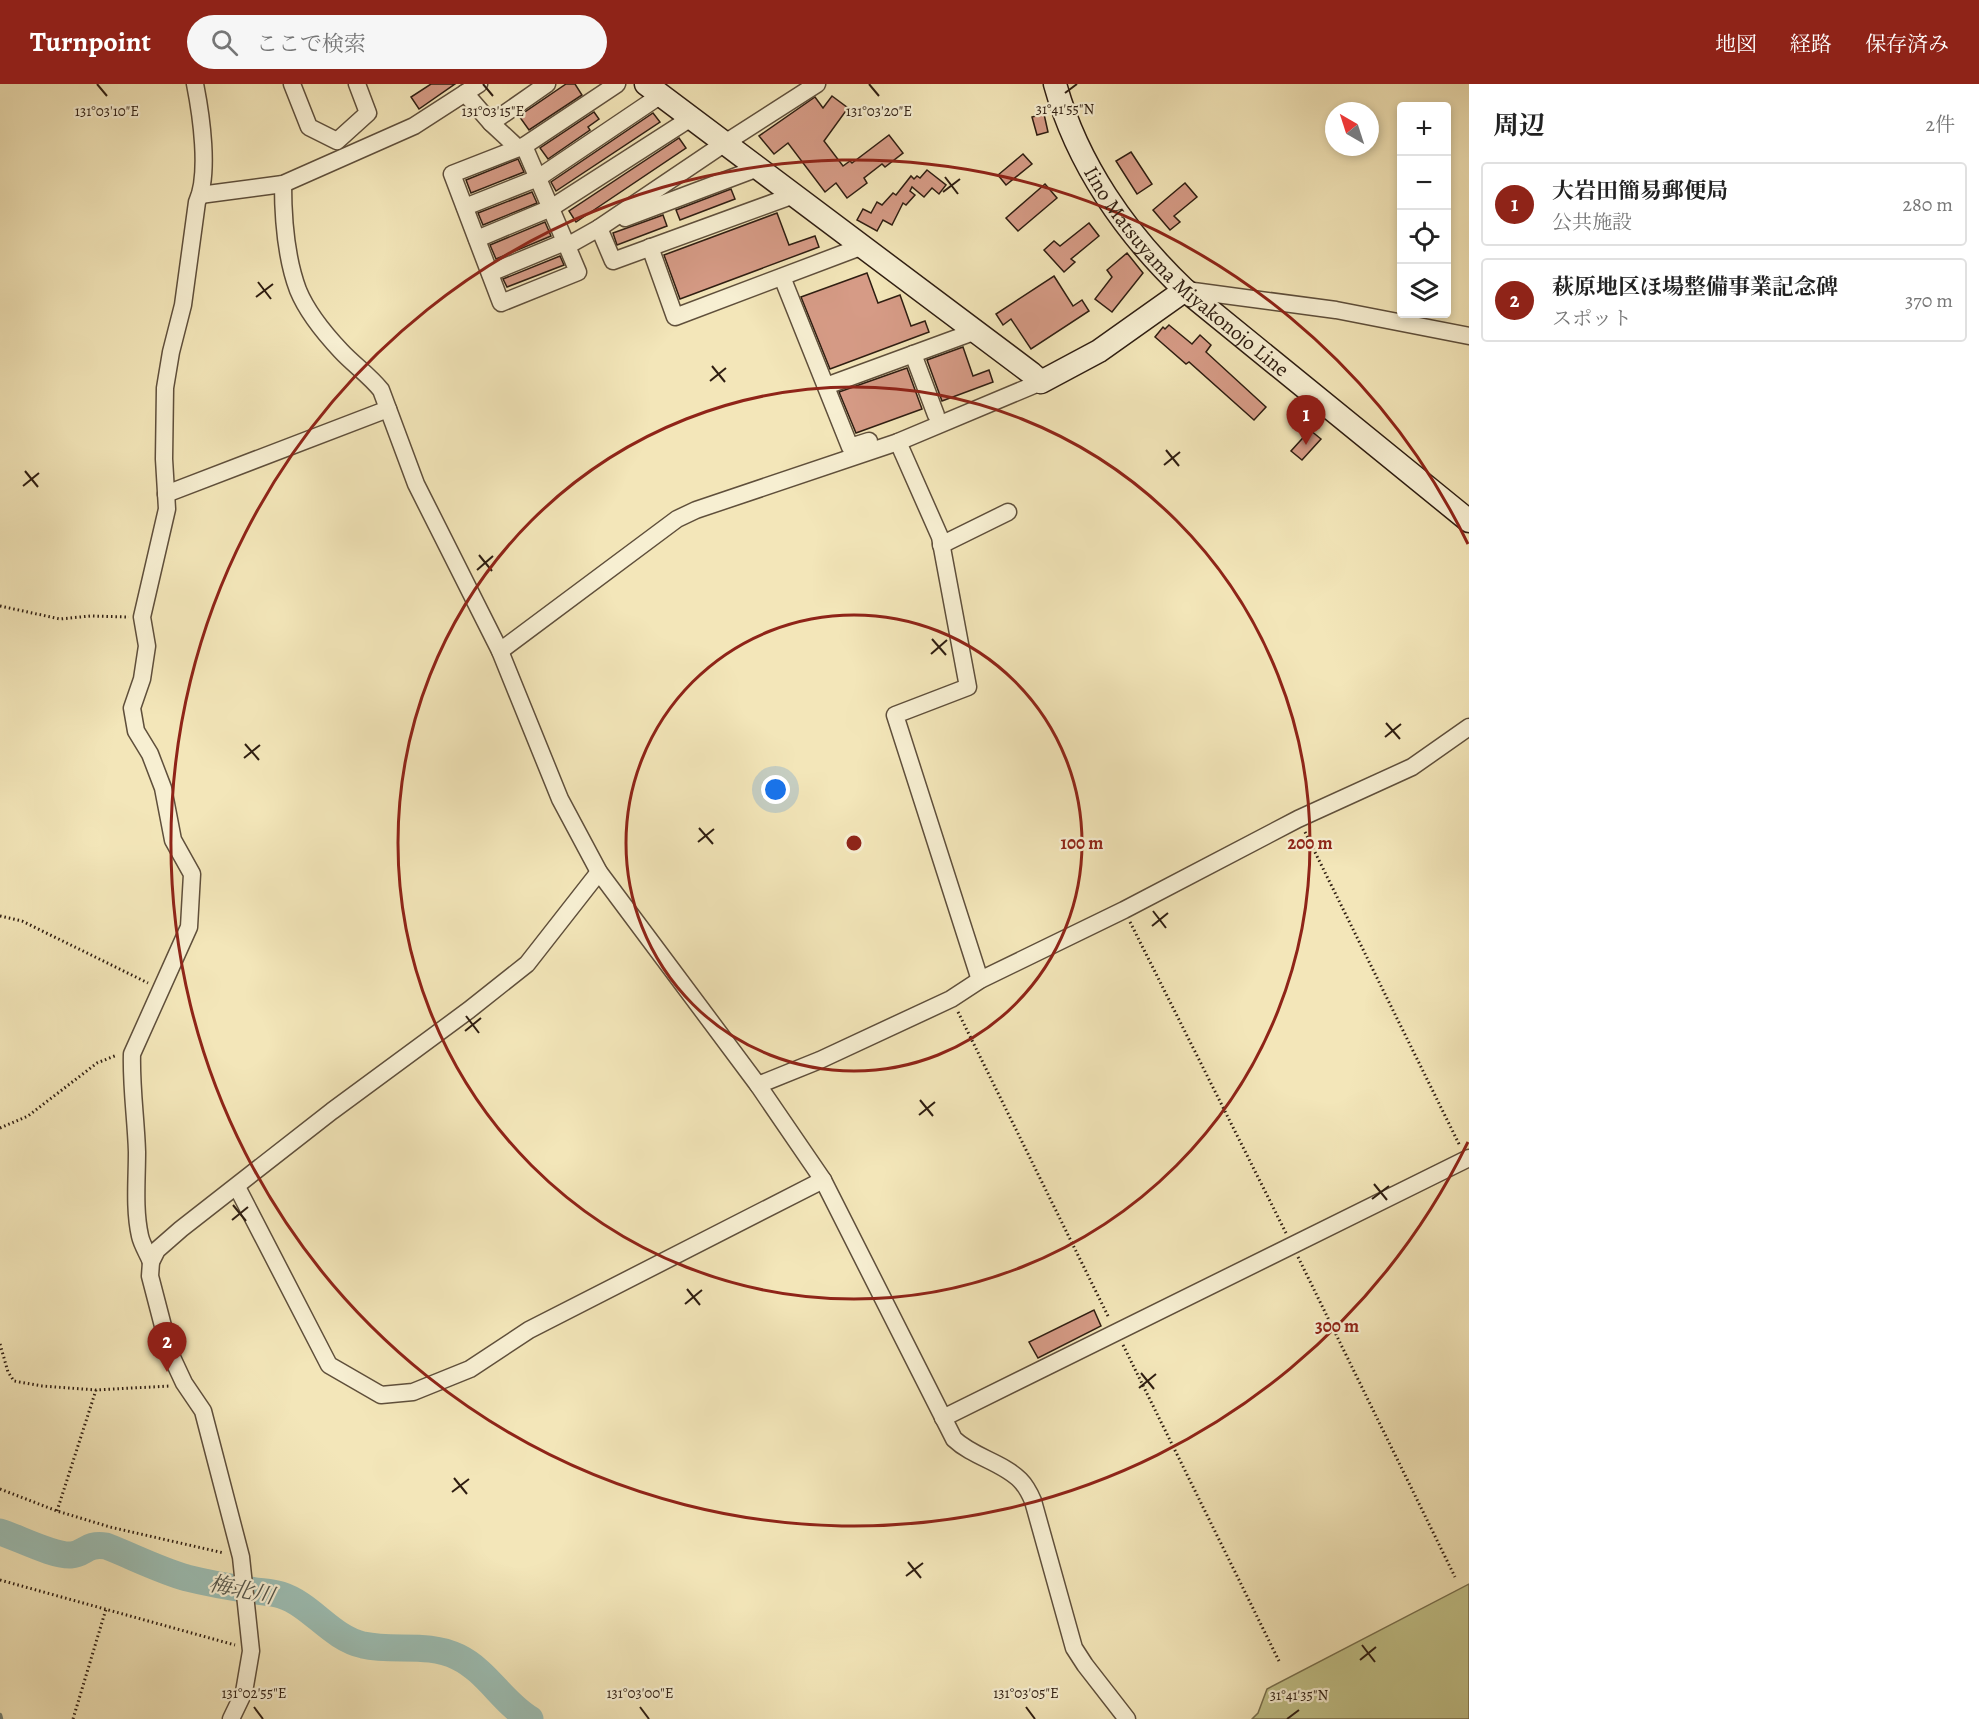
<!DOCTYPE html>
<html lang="ja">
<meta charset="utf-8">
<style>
body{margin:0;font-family:Alegreya,"Noto Serif JP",serif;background:#f6f6f6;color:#222}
.controls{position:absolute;right:18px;top:18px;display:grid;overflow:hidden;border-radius:6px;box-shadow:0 3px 9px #0003}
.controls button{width:54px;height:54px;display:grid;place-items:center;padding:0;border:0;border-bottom:2px solid #e0e0e0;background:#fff;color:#222;font:30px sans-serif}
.compass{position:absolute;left:1325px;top:18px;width:54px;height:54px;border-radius:50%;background:#fff;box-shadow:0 3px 9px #0003;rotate:321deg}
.you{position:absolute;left:776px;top:706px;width:21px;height:21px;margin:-15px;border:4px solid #fff;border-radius:50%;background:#1a73e8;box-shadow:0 0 0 9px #1a73e833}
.badge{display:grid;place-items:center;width:39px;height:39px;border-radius:50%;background:#8f2418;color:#fff;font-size:20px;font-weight:700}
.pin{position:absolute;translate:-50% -50px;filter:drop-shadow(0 2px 3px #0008)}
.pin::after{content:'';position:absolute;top:32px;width:21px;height:18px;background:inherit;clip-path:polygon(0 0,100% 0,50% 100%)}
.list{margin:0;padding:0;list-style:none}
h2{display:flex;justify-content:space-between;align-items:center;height:78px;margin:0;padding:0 24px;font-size:26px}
h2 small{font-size:20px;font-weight:400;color:#767676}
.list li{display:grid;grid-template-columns:39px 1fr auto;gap:18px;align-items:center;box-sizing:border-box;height:84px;margin:0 12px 12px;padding:0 12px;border:2px solid #e0e0e0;border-radius:6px}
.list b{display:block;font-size:22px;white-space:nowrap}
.list p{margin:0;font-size:20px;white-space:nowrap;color:#767676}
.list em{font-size:20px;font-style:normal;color:#767676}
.icon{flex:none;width:33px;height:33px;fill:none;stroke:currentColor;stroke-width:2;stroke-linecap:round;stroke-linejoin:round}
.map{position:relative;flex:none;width:1469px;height:1635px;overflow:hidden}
header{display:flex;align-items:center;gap:36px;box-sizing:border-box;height:84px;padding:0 30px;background:#8f2418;color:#fff}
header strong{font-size:28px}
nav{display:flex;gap:33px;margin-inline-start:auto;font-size:21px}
.search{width:420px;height:54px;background:#f6f6f6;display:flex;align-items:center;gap:15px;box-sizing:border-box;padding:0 21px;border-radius:33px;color:#767676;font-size:22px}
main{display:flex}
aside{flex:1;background:#fff}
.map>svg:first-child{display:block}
.green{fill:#c2c38a;stroke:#78704e;stroke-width:1.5}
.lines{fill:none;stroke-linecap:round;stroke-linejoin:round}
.stream{stroke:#707e73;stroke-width:4.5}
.river{stroke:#9cbeb4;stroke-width:27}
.building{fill:#d69b86;stroke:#2e1d11;stroke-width:1.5}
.street-casing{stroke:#5f4f3b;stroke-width:19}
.secondary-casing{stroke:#2e1d11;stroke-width:25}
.path{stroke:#2e1d11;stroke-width:3;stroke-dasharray:1.5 3;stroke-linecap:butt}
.street{stroke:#f7efd2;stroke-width:16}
.secondary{stroke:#f7efd2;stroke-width:22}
.ticks{fill:none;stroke:#2e1d11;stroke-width:2}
.ring{fill:none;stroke:#8f2418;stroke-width:3}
.labels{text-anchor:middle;stroke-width:4.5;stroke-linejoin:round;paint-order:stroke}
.street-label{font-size:21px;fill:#2e1d11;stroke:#f7efd2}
.water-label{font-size:22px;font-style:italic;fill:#54554a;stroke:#f7efd2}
.ticks-label{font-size:15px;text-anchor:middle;fill:#2e1d11;stroke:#f7efd2;stroke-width:4.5;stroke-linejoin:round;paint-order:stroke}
.centre{fill:#8f2418;stroke:#f7efd2;stroke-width:3}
.ring-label{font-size:18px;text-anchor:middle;font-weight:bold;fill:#8f2418;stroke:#f7efd2;stroke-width:4.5;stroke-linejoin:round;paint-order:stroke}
</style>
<header>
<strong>Turnpoint</strong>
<div class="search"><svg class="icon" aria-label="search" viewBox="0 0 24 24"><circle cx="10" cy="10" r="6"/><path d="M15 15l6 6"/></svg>ここで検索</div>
<nav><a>地図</a><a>経路</a><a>保存済み</a></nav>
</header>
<main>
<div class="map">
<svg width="1469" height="1635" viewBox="0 0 1469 1635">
<rect width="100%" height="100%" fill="#f3e6b9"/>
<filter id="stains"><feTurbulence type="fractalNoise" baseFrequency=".00333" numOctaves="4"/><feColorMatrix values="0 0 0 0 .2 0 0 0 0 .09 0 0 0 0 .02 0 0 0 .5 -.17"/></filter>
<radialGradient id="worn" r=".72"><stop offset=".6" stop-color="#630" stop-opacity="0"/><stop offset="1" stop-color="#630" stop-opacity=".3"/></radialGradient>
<!-- green -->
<polygon class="green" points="1469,1500 1469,1635 1252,1635 1258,1629 1267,1605"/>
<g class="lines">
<!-- stream -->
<polyline class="stream" points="0,1631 1,1635"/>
<!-- river -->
<path class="river" d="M 0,1448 C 19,1454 53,1472 71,1471 C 85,1470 86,1459 106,1462 C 132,1472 159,1486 187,1494 C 207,1499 229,1503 250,1506 C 260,1508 271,1508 281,1511 C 312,1521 330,1553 363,1561 C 395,1568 427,1558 458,1573 C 487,1587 502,1618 530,1635"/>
</g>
<!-- building -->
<g class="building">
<polygon points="431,0 455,0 419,25 411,13"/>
<polygon points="566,0 575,0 582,11 529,46 519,32"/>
<polygon points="832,12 848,24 824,57 843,82 850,77 852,79 889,51 903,69 885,83 882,80 864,94 867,99 847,114 836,99 825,108 788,59 774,70 759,52 815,13 823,24"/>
<polygon points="594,28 599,35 588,43 590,46 548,75 540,64"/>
<polygon points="653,29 660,38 556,107 551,98"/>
<polygon points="1044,30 1048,48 1037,51 1032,33"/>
<polygon points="679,54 686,64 576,138 569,127"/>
<polygon points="1131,68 1152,100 1137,110 1116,77"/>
<polygon points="1023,70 1032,80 1006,101 998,91"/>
<polygon points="518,75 524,88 471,109 466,96"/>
<polygon points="927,86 946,101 939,110 932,104 924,113 912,103 910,107 915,111 906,121 903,119 892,141 883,136 877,147 857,136 863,125 871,129 877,118 882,121 893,109 896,111 911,92 914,95 917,92 920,94"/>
<polygon points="1185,99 1197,113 1174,132 1180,138 1170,146 1153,126"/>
<polygon points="1045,100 1057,114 1018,147 1006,134"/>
<polygon points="731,105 735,115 680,136 676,126"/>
<polygon points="532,108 537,119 483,141 478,129"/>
<polygon points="777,129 789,161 815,152 819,163 680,215 664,171"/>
<polygon points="663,131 667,142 617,161 613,149"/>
<polygon points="545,138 551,152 496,175 490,161"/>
<polygon points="1089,139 1099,152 1071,175 1075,178 1064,188 1044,166 1054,157 1060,162"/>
<polygon points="1127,169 1143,189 1112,228 1095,215 1112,193 1107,186"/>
<polygon points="560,172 564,181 507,203 503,195"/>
<polygon points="867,189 878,219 900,211 911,242 925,237 929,248 830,285 801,213"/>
<polygon points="1054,192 1073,222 1082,216 1089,227 1031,265 1011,235 1003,241 996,230"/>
<polygon points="1169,241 1192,260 1200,251 1211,261 1206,268 1266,323 1254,336 1189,278 1186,280 1155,253 1163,243 1165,245"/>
<polygon points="963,263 973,292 989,286 993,298 942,317 927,276"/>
<polygon points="907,284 922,325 856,349 839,308"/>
<polygon points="1310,346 1321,355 1302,376 1291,367"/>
<polygon points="1094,1226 1101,1242 1038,1274 1029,1258"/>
</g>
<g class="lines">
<defs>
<g id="street">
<polyline points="292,0 309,43 337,57 368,29 357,0"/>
<polyline points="617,0 524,62 567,162 599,144 613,177 794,111"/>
<polyline points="465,9 491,39 547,0"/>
<polyline points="491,39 518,64"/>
<polyline points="524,62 452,90 501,219 578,188 567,162"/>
<path d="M 283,100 C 283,134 286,174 298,206 C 307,228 325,250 341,267 C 354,281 369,291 381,306 L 416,400 L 500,567 L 560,715 L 599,788 L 758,1001 L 823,1096 L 954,1355 C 973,1373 1002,1378 1020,1396 C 1026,1402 1030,1410 1033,1417 L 1074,1564 L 1085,1581 L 1127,1635"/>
<polyline points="200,111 283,100 414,42 479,0"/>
<polyline points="465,123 538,94 661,11"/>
<polyline points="625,134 758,84"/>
<polyline points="599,144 725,59 817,0"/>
<polyline points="477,155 551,124 691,34"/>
<polyline points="650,163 675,233 863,162"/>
<polyline points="490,189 565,158"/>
<polyline points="782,193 850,363 869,357"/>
<polyline points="1186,206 1336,226 1469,252"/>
<polyline points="913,270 936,331"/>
<polyline points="826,302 976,247"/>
<polyline points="898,358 940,453 968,603 895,631 980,896"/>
<polyline points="166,410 388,325"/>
<polyline points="941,461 1008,428"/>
<polyline points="500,567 677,435 696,426 898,358 1041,298"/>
<polyline points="758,1001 820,976 951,915 980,896 1124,826 1298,735 1412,683 1469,643"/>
<polyline points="237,1103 329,1281 381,1311 413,1308 470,1285 529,1246 823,1096"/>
<path d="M 151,1178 C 148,1170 142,1161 140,1152 C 134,1125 137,1096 137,1068 C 136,1035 131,1003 132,970 L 189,843 L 192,790 L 173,756 L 163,704 L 150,670 L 136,647 L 132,624 L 142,595 L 147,562 L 142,533 L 167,425 L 164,375 L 165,304 L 171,268 L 183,221 L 197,118 C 210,90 201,30 195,0"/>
<polyline points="943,1334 1469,1074"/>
<polyline points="231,1635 244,1608 251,1567 241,1473 203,1327 184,1299 170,1269 150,1192 151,1178 157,1166 181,1145 332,1027 469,926 527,880 599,788"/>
</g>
<g id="secondary">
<polyline points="646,0 1031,289 1041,298 1099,267 1185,206"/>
<path id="s1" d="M 1055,0 C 1077,80 1126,150 1185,206 L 1469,437"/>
</g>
</defs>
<!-- street casing -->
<use href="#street" class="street-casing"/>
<!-- secondary casing -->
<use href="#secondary" class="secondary-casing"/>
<!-- path -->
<g class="path">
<polyline points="0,522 60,535 90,532 129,533"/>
<polyline points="1305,748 1460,1062"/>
<polyline points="0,832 22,837 148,899"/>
<polyline points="1130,838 1286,1149"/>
<polyline points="958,928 1109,1234"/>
<polyline points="0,1044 28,1032 97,979 117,971"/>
<polyline points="1298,1173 1455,1493"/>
<polyline points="0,1260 8,1288 14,1297 42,1302 96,1306 170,1302"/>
<polyline points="1123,1261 1279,1577"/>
<polyline points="0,1405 57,1427 110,1443 224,1469"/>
<polyline points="57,1427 96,1306"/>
<polyline points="0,1496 235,1561"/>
<polyline points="73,1635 106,1525"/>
</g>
<!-- street -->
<use href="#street" class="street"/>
<!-- secondary -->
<use href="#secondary" class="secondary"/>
</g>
<!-- ticks -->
<path class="ticks" d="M 97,0 L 107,12M 483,0 L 493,12M 869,0 L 879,12M 1065,9 L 1077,0M 945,93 L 958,110M 943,108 L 960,95M 258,198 L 271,215M 256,213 L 273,200M 712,282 L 725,298M 710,297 L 726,284M 1166,366 L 1179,382M 1164,381 L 1180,368M 25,387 L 38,403M 23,402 L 39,389M 479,471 L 492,487M 477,486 L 493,472M 932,555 L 946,571M 931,570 L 947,556M 1386,639 L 1400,655M 1385,653 L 1401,640M 245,660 L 259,676M 244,674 L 260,661M 699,744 L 713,760M 698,758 L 714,745M 1153,827 L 1166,844M 1152,842 L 1168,829M 466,932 L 479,949M 465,947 L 481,934M 920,1016 L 933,1032M 919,1031 L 935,1018M 1374,1100 L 1387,1116M 1372,1115 L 1389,1102M 233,1121 L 246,1137M 232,1136 L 248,1123M 687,1205 L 700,1221M 685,1220 L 702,1206M 1141,1289 L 1154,1305M 1139,1304 L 1156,1290M 454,1394 L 467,1410M 452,1408 L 469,1395M 908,1478 L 921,1494M 906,1492 L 923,1479M 1362,1561 L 1375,1578M 1360,1576 L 1376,1563M 254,1623 L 263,1635M 640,1623 L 649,1635M 1026,1623 L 1035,1635M 1287,1635 L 1299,1626"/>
<!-- distance rings -->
<g class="ring">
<circle cx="854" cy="759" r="228"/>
<circle cx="854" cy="759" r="456"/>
<path d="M1468 1058A683 683 0 1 1 1468 460"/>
</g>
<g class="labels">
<!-- street labels -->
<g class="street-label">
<text dy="7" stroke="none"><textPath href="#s1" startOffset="234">Iino Matsuyama Miyakonojo Line</textPath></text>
</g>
<!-- water labels -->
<g class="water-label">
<text transform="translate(242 1505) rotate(12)" y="8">梅北川</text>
</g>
</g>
<g class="ticks-label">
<text x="1065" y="30">31°41'55"N</text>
<text x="107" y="32">131°03'10"E</text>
<text x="493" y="32">131°03'15"E</text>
<text x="879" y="32">131°03'20"E</text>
<text x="254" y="1614">131°02'55"E</text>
<text x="640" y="1614">131°03'00"E</text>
<text x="1026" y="1614">131°03'05"E</text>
<text x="1299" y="1616">31°41'35"N</text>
</g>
<circle cx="854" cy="759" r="9" class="centre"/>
<g class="ring-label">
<text x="1082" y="765">100 m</text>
<text x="1310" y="765">200 m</text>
<text x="1337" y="1248">300 m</text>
</g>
<rect width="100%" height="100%" filter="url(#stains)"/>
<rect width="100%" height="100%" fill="url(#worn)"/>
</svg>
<div class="controls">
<button>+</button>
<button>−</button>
<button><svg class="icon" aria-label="locate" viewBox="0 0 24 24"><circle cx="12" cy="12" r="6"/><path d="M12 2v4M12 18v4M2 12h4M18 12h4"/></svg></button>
<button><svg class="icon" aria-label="layers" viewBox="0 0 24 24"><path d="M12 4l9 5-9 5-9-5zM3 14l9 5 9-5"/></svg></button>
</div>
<svg class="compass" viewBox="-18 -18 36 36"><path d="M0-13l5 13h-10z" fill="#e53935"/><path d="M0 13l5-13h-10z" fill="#767676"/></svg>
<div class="you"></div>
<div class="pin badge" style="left:1306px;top:361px">1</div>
<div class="pin badge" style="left:167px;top:1288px">2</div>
</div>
<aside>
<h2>周辺<small>2件</small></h2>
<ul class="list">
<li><span class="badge">1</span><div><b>大岩田簡易郵便局</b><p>公共施設</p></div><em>280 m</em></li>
<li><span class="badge">2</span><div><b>萩原地区ほ場整備事業記念碑</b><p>スポット</p></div><em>370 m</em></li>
</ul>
</aside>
</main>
